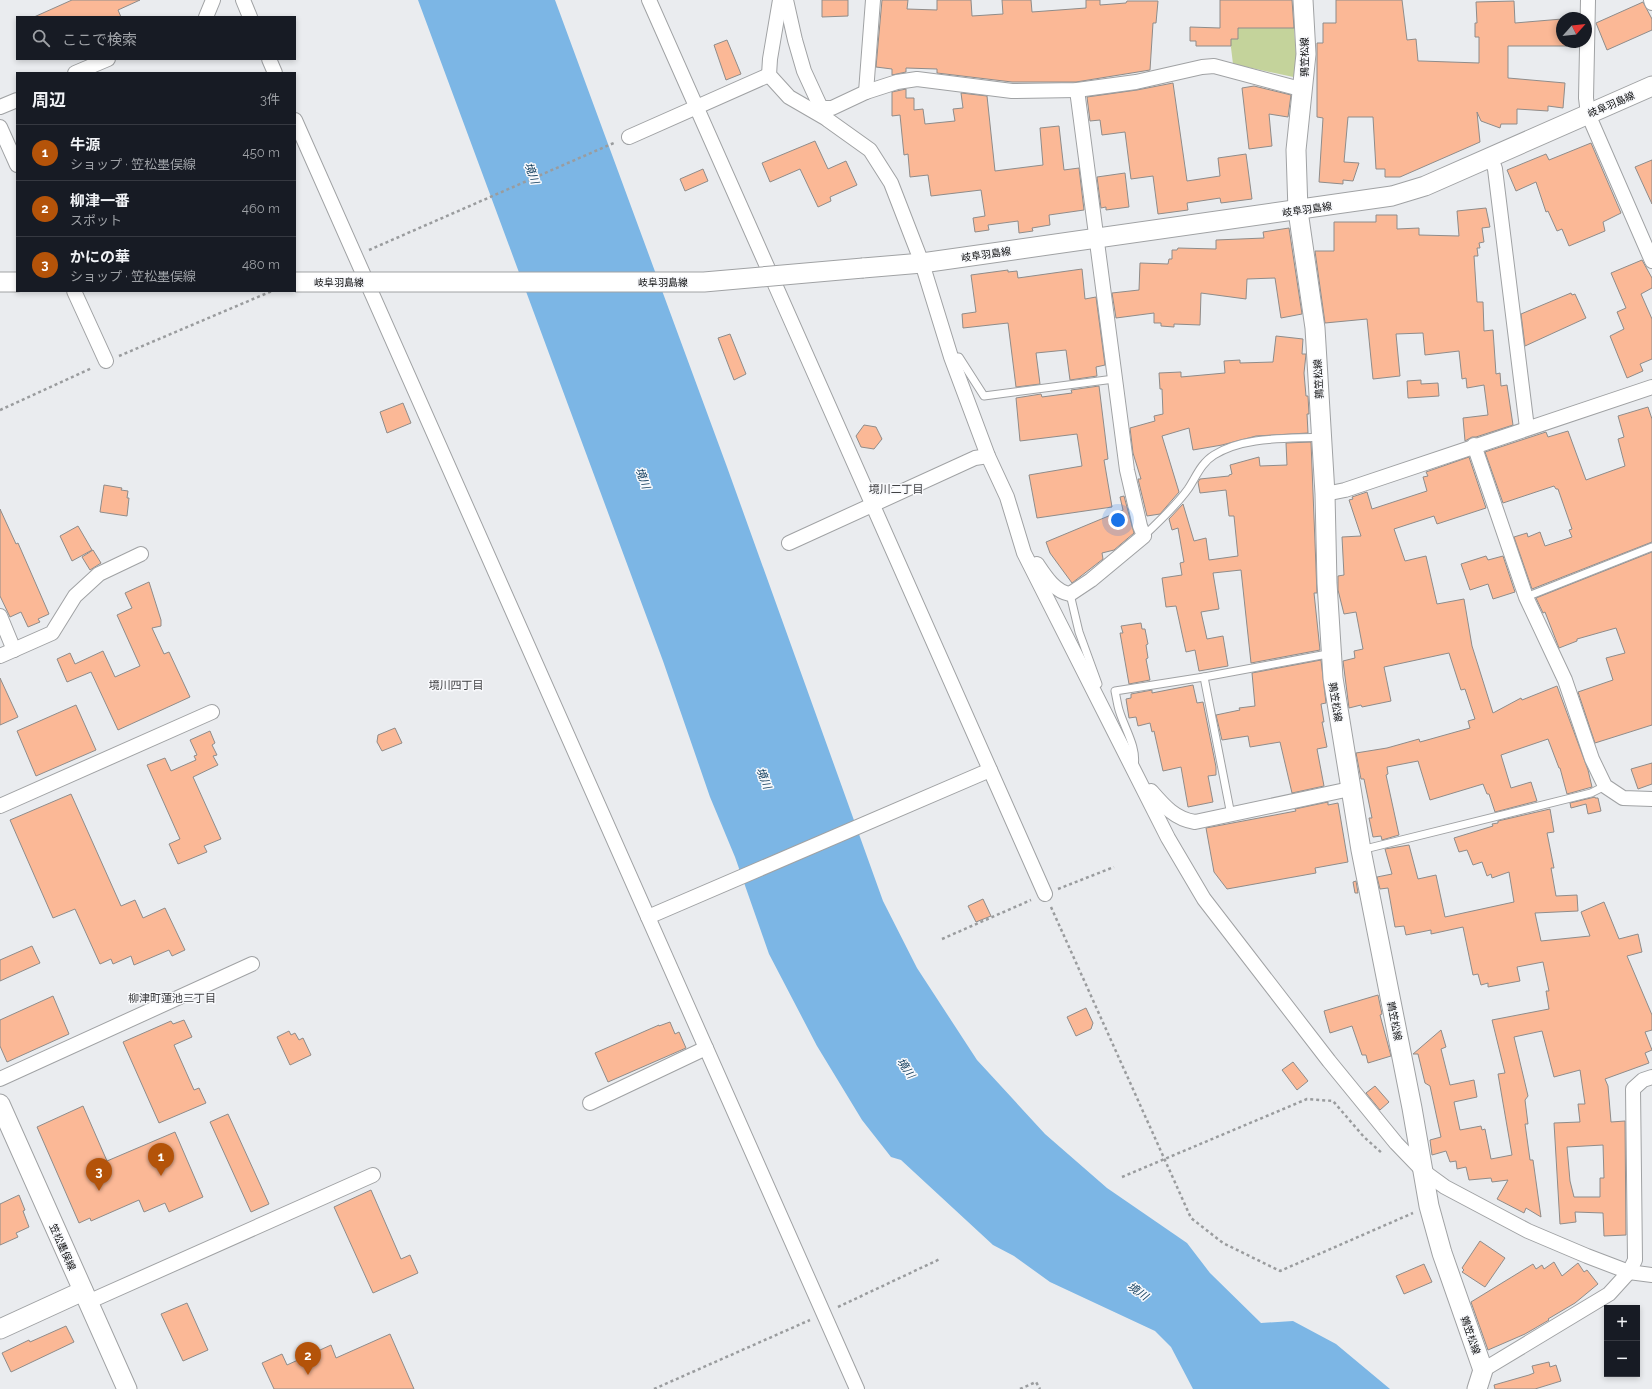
<!DOCTYPE html>
<html lang="ja">
<meta charset="utf-8">
<style>
body{margin:0;font-family:Raleway,"Noto Sans JP",sans-serif;background:#242831;color:#f1f3f6}
.controls{position:absolute;right:12px;bottom:12px;display:grid;overflow:hidden;border-radius:0px;box-shadow:0 2px 6px #0003}
.controls button{width:36px;height:36px;display:grid;place-items:center;padding:0;border:0;border-bottom:1px solid #363941;background:#171b24;color:#f1f3f6;font:20px sans-serif}
.compass{position:absolute;left:1556px;top:12px;width:36px;height:36px;border-radius:50%;background:#171b24;box-shadow:0 2px 6px #0003;rotate:63deg}
.you{position:absolute;left:1118px;top:520px;width:14px;height:14px;margin:-10px;border:3px solid #fff;border-radius:50%;background:#1a73e8;box-shadow:0 0 0 6px #1a73e833}
.badge{display:grid;place-items:center;width:26px;height:26px;border-radius:50%;background:#b45309;color:#fff;font-size:13px;font-weight:700}
.pin{position:absolute;translate:-50% -33px;filter:drop-shadow(0 1px 2px #0008)}
.pin::after{content:'';position:absolute;top:21px;width:14px;height:12px;background:inherit;clip-path:polygon(0 0,100% 0,50% 100%)}
.list{margin:0;padding:0;list-style:none}
h2{display:flex;justify-content:space-between;align-items:center;height:52px;margin:0;padding:0 16px;font-size:17px}
h2 small{font-size:13px;font-weight:400;color:#9ea1a6}
.list li{display:grid;grid-template-columns:26px 1fr auto;gap:12px;align-items:center;box-sizing:border-box;height:56px;padding:0 16px;border-top:1px solid #363941}
.list b{display:block;font-size:15px;white-space:nowrap}
.list p{margin:0;font-size:13px;white-space:nowrap;color:#9ea1a6}
.list em{font-size:13px;font-style:normal;color:#9ea1a6}
.icon{flex:none;width:22px;height:22px;fill:none;stroke:currentColor;stroke-width:2;stroke-linecap:round;stroke-linejoin:round}
.map{position:relative;flex:none;width:1652px;height:1389px;overflow:hidden}
.search{position:absolute;background:#171b24;box-shadow:0 2px 6px #0003;left:16px;top:16px;width:280px;height:44px;display:flex;align-items:center;gap:10px;box-sizing:border-box;padding:0 14px;border-radius:0px;color:#9ea1a6;font-size:15px}
.panel{position:absolute;background:#171b24;box-shadow:0 2px 6px #0003;left:16px;top:72px;width:280px;height:220px;border-radius:0px}
.map>svg:first-child{display:block}
.green{fill:#c4d39b}
.water{fill:#7cb6e5}
.building{fill:#fbb896;stroke:#8f8c8a;fill-rule:evenodd}
.lines{fill:none;stroke-linecap:round;stroke-linejoin:round}
.lane-casing{stroke:#a0a2a4;stroke-width:9}
.street-casing{stroke:#a0a2a4;stroke-width:16}
.secondary-casing{stroke:#a0a2a4;stroke-width:21}
.path{stroke:#9a9c9e;stroke-width:2.5;stroke-dasharray:3 3;stroke-linecap:butt}
.lane{stroke:#fff;stroke-width:7}
.street{stroke:#fff;stroke-width:14}
.secondary{stroke:#fff;stroke-width:19}
.secondary-bridge-casing{stroke:#a0a2a4;stroke-width:21;stroke-linecap:butt}
.secondary-bridge{stroke:#fff;stroke-width:19}
.labels{text-anchor:middle;stroke-width:3;stroke-linejoin:round;paint-order:stroke}
.street-label{font-size:10px;fill:#0d0e0f;stroke:#f8f9fc}
.water-label{font-size:11px;font-style:italic;fill:#0d3a5a;stroke:#f8f9fc}
.neighbourhood-label{font-size:11px;fill:#404143;stroke:#f8f9fc}
</style>
<div class="map">
<svg width="1652" height="1389" viewBox="0 0 1652 1389">
<rect width="100%" height="100%" fill="#eaecef"/>
<!-- green -->
<polygon class="green" points="1228,23 1297,26 1294,29 1298,78 1233,64"/>
<!-- water -->
<polygon class="water" points="418,0 555,0 727,467 883,901 917,968 977,1060 1045,1134 1107,1188 1187,1243 1210,1273 1261,1323 1293,1321 1336,1344 1390,1389 1193,1389 1171,1347 1155,1331 1050,1282 1014,1256 993,1245 901,1160 891,1157 862,1120 817,1046 769,954 735,857 710,797 663,661"/>
<!-- building -->
<g class="building">
<polygon points="72,0 140,0 118,10 121,17 34,17"/>
<polygon points="822,0 848,0 848,16 822,17"/>
<polygon points="882,0 908,0 907,9 937,10 937,0 971,0 972,16 1003,14 1002,0 1031,0 1032,12 1086,8 1086,0 1100,0 1100,5 1126,3 1127,1 1158,1 1156,23 1153,23 1150,70 1076,82 1012,82 937,73 937,69 906,68 906,72 892,75 892,69 876,67"/>
<polygon points="1220,0 1292,0 1294,28 1238,28 1238,39 1231,39 1231,46 1196,46 1196,41 1190,41 1190,27 1220,28"/>
<polygon points="1336,0 1402,0 1407,40 1416,39 1418,61 1421,61 1479,63 1479,37 1475,37 1475,23 1477,23 1476,2 1514,1 1515,23 1562,19 1562,42 1577,43 1566,44 1567,46 1508,46 1508,78 1565,83 1563,108 1548,106 1548,111 1517,109 1517,124 1501,124 1500,128 1481,121 1477,112 1480,142 1400,177 1385,177 1385,169 1376,169 1373,117 1348,117 1344,162 1359,163 1353,181 1343,180 1343,184 1319,182 1323,118 1317,117 1317,43 1323,43 1323,23 1336,23"/>
<polygon points="1643,2 1652,19 1652,30 1607,50 1596,23"/>
<polygon points="727,40 741,74 726,80 714,45"/>
<polygon points="1173,83 1187,181 1220,176 1218,158 1246,154 1252,199 1221,203 1220,198 1187,203 1188,210 1158,214 1153,176 1131,179 1125,132 1102,135 1100,120 1090,121 1087,97 1137,90"/>
<polygon points="1254,86 1291,95 1288,117 1269,114 1272,146 1249,149 1242,88"/>
<polygon points="906,89 906,98 914,98 914,110 923,109 925,124 955,121 953,109 963,108 961,93 987,96 995,171 1043,165 1040,128 1059,126 1064,170 1079,168 1084,210 1049,215 1050,225 1032,228 1033,231 1019,233 1018,221 988,225 989,230 975,232 973,218 985,216 981,190 931,196 928,175 910,177 908,154 904,155 900,115 892,116 892,92"/>
<polygon points="815,141 828,169 846,161 857,185 830,197 831,201 818,207 800,169 770,182 762,163"/>
<polygon points="1591,143 1621,213 1603,222 1605,231 1569,246 1562,229 1557,231 1548,211 1546,212 1536,182 1516,191 1507,170 1546,154 1549,160"/>
<polygon points="1652,160 1652,204 1635,167"/>
<polygon points="703,169 708,181 685,191 680,179"/>
<polygon points="1125,173 1129,207 1106,210 1106,207 1101,208 1097,177"/>
<polygon points="1486,208 1490,227 1482,228 1484,242 1479,243 1480,248 1477,248 1478,256 1474,256 1477,302 1483,302 1484,331 1493,330 1496,374 1500,373 1501,386 1507,385 1513,425 1476,437 1472,437 1465,441 1463,418 1488,415 1484,385 1467,388 1466,378 1462,379 1459,351 1425,355 1423,333 1396,334 1400,376 1373,379 1367,319 1325,323 1315,251 1334,251 1334,222 1376,222 1376,215 1397,215 1397,229 1419,228 1419,235 1459,236 1457,211"/>
<polygon points="1289,228 1302,314 1281,318 1275,278 1247,279 1246,299 1201,293 1200,325 1174,324 1174,327 1161,326 1161,323 1154,323 1154,313 1116,318 1112,293 1139,290 1140,263 1168,264 1169,259 1172,259 1172,250 1177,250 1178,248 1216,249 1216,240 1264,238 1263,232"/>
<polygon points="1642,260 1652,278 1652,288 1641,294 1652,319 1652,359 1640,364 1643,371 1627,378 1610,336 1624,329 1617,312 1626,308 1611,273"/>
<polygon points="1082,269 1085,299 1096,297 1105,365 1096,367 1097,376 1070,380 1066,350 1036,353 1040,384 1016,387 1008,323 963,328 962,314 976,312 971,275 1008,270 1008,272 1017,271 1018,278"/>
<polygon points="1571,293 1572,295 1575,294 1586,318 1525,346 1521,314"/>
<polygon points="730,334 746,374 734,380 718,338"/>
<polygon points="1276,336 1303,339 1302,354 1306,354 1304,373 1306,396 1308,396 1309,414 1307,414 1308,433 1256,436 1222,445 1193,450 1189,428 1162,436 1179,492 1160,514 1147,516 1138,479 1141,479 1133,453 1130,428 1155,421 1154,416 1163,414 1162,389 1160,389 1159,373 1181,372 1181,377 1225,373 1224,361 1240,360 1240,363 1273,362"/>
<polygon points="1421,380 1421,384 1438,383 1439,396 1408,398 1407,381"/>
<polygon points="1099,386 1108,459 1104,460 1112,507 1037,518 1029,475 1082,466 1077,434 1020,441 1016,398 1041,394 1042,397 1072,393 1071,390"/>
<polygon points="403,403 411,423 387,433 380,412"/>
<polygon points="1648,407 1652,419 1652,542 1532,589 1514,537 1527,533 1528,537 1540,532 1545,546 1572,537 1569,530 1572,529 1558,489 1556,489 1554,486 1503,503 1485,452 1546,432 1548,437 1568,431 1586,480 1625,466 1618,439 1624,437 1618,416"/>
<polygon points="864,425 876,427 882,439 874,449 861,447 856,436"/>
<polygon points="1311,442 1317,593 1314,593 1320,650 1251,663 1241,570 1213,573 1219,609 1201,612 1207,639 1223,636 1228,666 1199,671 1195,650 1186,652 1176,606 1166,607 1162,578 1182,575 1180,563 1184,562 1178,528 1172,530 1169,519 1183,504 1194,541 1206,538 1209,560 1238,556 1234,516 1229,516 1226,490 1200,493 1198,482 1200,479 1229,476 1229,475 1232,474 1230,465 1259,457 1260,466 1287,465 1286,443"/>
<polygon points="1469,457 1486,508 1437,524 1434,516 1394,529 1405,561 1426,556 1437,604 1464,599 1472,646 1493,713 1521,698 1522,700 1557,686 1588,770 1592,787 1567,794 1560,768 1559,768 1548,739 1501,755 1511,788 1531,782 1537,801 1495,812 1489,794 1487,794 1483,784 1430,800 1418,761 1387,767 1388,774 1386,775 1399,835 1382,840 1381,836 1373,837 1369,818 1372,818 1364,779 1361,779 1356,753 1387,748 1419,739 1420,742 1470,728 1468,721 1475,719 1465,689 1461,690 1449,653 1384,667 1391,701 1362,707 1361,705 1349,708 1343,661 1355,658 1354,651 1363,649 1356,612 1344,614 1338,590 1338,576 1344,575 1342,537 1361,536 1349,500 1353,499 1352,497 1367,492 1372,509 1427,491 1423,477 1428,476 1426,472"/>
<polygon points="104,485 122,488 121,490 128,491 127,498 129,498 127,516 100,512"/>
<polygon points="1124,496 1134,533 1114,550 1102,553 1103,559 1072,583 1050,553 1046,542 1123,510 1120,497"/>
<polygon points="0,509 16,544 18,543 49,614 38,619 40,622 28,627 21,612 10,617 0,596"/>
<polygon points="78,526 92,550 72,561 60,536"/>
<polygon points="93,550 101,563 90,570 82,557"/>
<polygon points="1652,552 1652,725 1595,743 1578,692 1613,680 1606,658 1625,653 1616,628 1577,639 1577,641 1559,648 1545,612 1543,613 1536,598"/>
<polygon points="1486,556 1488,560 1503,556 1515,592 1493,599 1488,584 1470,590 1461,564"/>
<polygon points="149,582 161,620 161,626 152,628 164,654 169,652 190,697 118,730 91,672 67,682 57,659 70,653 75,664 103,651 115,677 140,666 117,615 132,608 125,593"/>
<polygon points="1141,623 1142,629 1145,629 1148,644 1146,645 1148,658 1146,659 1150,680 1129,684 1120,633 1123,633 1121,626"/>
<polygon points="1321,660 1326,703 1321,704 1324,722 1322,722 1327,747 1317,749 1324,786 1292,793 1280,742 1250,747 1248,736 1222,740 1216,715 1240,710 1239,708 1255,706 1252,673"/>
<polygon points="0,678 18,717 0,725"/>
<polygon points="1193,685 1197,703 1203,702 1216,767 1216,775 1208,776 1213,802 1188,807 1181,767 1163,771 1154,731 1152,732 1150,723 1138,726 1136,717 1129,718 1126,699 1131,698 1131,694 1152,690 1152,693"/>
<polygon points="76,705 96,750 36,776 17,731"/>
<polygon points="395,728 402,743 382,751 377,742 378,735"/>
<polygon points="210,731 215,743 212,745 217,755 213,756 218,765 193,777 221,839 204,846 207,852 178,864 169,844 180,839 147,765 165,758 171,771 196,760 194,756 197,755 190,740"/>
<polygon points="1652,763 1652,784 1638,789 1631,769"/>
<polygon points="71,794 121,906 135,900 143,918 165,908 185,950 172,956 169,950 134,965 131,956 113,964 111,959 100,964 75,909 53,918 10,820"/>
<polygon points="1595,797 1595,798 1598,798 1601,811 1588,814 1586,804 1571,808 1570,803"/>
<polygon points="1328,802 1328,805 1338,803 1348,862 1315,868 1316,873 1227,889 1214,872 1206,828 1296,811 1295,809"/>
<path d="M 1550,809 L 1554,832 L 1547,833 L 1554,868 L 1551,868 L 1556,896 L 1577,895 L 1578,911 L 1535,913 L 1541,941 L 1590,936 L 1581,912 L 1604,902 L 1619,939 L 1638,934 L 1642,952 L 1627,956 L 1652,1015 L 1652,1030 L 1645,1032 L 1652,1050 L 1645,1053 L 1649,1063 L 1605,1079 L 1608,1086 L 1611,1122 L 1625,1121 L 1626,1235 L 1604,1236 L 1603,1213 L 1575,1212 L 1576,1222 L 1560,1224 L 1554,1123 L 1580,1122 L 1578,1104 L 1585,1104 L 1580,1070 L 1554,1077 L 1542,1031 L 1514,1037 L 1528,1096 L 1525,1100 L 1528,1124 L 1525,1124 L 1530,1160 L 1533,1160 L 1541,1217 L 1526,1208 L 1524,1213 L 1497,1199 L 1508,1180 L 1492,1182 L 1491,1178 L 1469,1180 L 1466,1167 L 1457,1169 L 1456,1161 L 1450,1162 L 1446,1151 L 1432,1155 L 1430,1140 L 1441,1137 L 1430,1086 L 1425,1083 L 1418,1054 L 1413,1054 L 1441,1030 L 1446,1047 L 1441,1049 L 1450,1085 L 1474,1080 L 1477,1097 L 1454,1102 L 1460,1130 L 1481,1126 L 1482,1130 L 1485,1129 L 1491,1159 L 1512,1155 L 1498,1074 L 1505,1073 L 1492,1020 L 1549,1009 L 1546,991 L 1549,991 L 1543,962 L 1517,967 L 1520,981 L 1488,987 L 1488,983 L 1481,985 L 1478,974 L 1473,975 L 1463,927 L 1431,934 L 1431,930 L 1406,935 L 1404,926 L 1395,927 L 1388,888 L 1380,889 L 1377,877 L 1392,874 L 1385,849 L 1409,845 L 1418,879 L 1436,875 L 1445,917 L 1514,902 L 1509,872 L 1492,878 L 1491,874 L 1487,876 L 1482,862 L 1473,865 L 1467,850 L 1459,852 L 1454,838 L 1493,826 L 1492,824 L 1498,823 L 1498,821 ZM 1603,1145 L 1604,1178 L 1600,1178 L 1600,1197 L 1574,1197 L 1570,1181 L 1567,1147 Z"/>
<polygon points="1356,881 1358,893 1355,893 1353,882"/>
<polygon points="983,899 991,916 976,922 968,906"/>
<polygon points="32,946 40,963 0,981 0,960"/>
<polygon points="1378,995 1382,1014 1380,1015 1391,1056 1368,1063 1366,1055 1362,1055 1352,1026 1330,1033 1324,1011"/>
<polygon points="53,996 69,1034 7,1062 0,1046 0,1020"/>
<polygon points="1086,1008 1093,1023 1091,1029 1076,1036 1067,1017"/>
<polygon points="184,1020 192,1037 174,1045 194,1090 199,1088 206,1103 159,1123 123,1042 171,1021 173,1024"/>
<polygon points="670,1022 675,1034 679,1032 686,1048 608,1082 595,1053 659,1025 659,1026"/>
<polygon points="289,1031 291,1035 295,1033 299,1040 303,1038 311,1055 290,1065 277,1037"/>
<polygon points="1293,1062 1308,1081 1297,1090 1282,1070"/>
<polygon points="1375,1086 1389,1102 1380,1110 1366,1093"/>
<polygon points="83,1106 107,1161 175,1132 203,1197 169,1212 165,1203 144,1212 139,1200 91,1221 90,1218 79,1223 37,1127"/>
<polygon points="228,1114 269,1204 251,1212 210,1122"/>
<polygon points="371,1190 401,1259 410,1255 418,1273 373,1293 334,1207"/>
<polygon points="19,1195 25,1210 23,1211 29,1227 16,1233 18,1237 0,1245 0,1204"/>
<polygon points="1480,1241 1505,1258 1485,1287 1462,1272 1464,1270 1462,1268"/>
<polygon points="1554,1262 1562,1276 1578,1263 1584,1272 1587,1270 1598,1284 1575,1303 1548,1319 1549,1320 1525,1334 1488,1350 1471,1302 1533,1264 1536,1269 1542,1265 1544,1269"/>
<polygon points="1424,1264 1432,1282 1404,1294 1396,1276"/>
<polygon points="187,1303 208,1350 183,1361 161,1314"/>
<polygon points="66,1326 74,1342 11,1372 2,1353 29,1340 30,1342"/>
<polygon points="390,1334 414,1389 274,1389 262,1363 282,1354 287,1365 331,1345 336,1358"/>
<polygon points="1549,1362 1550,1367 1556,1365 1561,1381 1535,1389 1495,1389 1494,1385 1529,1375 1534,1373 1532,1366"/>
</g>
<g class="lines">
<defs>
<g id="lane">
<polyline points="951,357 959,357 984,396 1114,379"/>
<path d="M 1144,536 C 1159,521 1176,506 1188,489 C 1196,477 1201,463 1214,455 C 1244,436 1287,439 1321,437"/>
<polyline points="1070,594 1079,632 1098,684 1092,685"/>
<polyline points="1526,597 1652,547"/>
<path d="M 1134,766 C 1138,746 1122,725 1118,706 C 1117,701 1116,696 1115,691 L 1204,677"/>
<polyline points="1231,815 1204,677 1322,655 1331,656"/>
<polyline points="1361,850 1591,793 1605,786"/>
</g>
<g id="street">
<polyline points="243,0 250,17"/>
<polyline points="649,0 1045,894"/>
<polyline points="780,0 770,59 769,75 789,97 827,119"/>
<polyline points="786,0 795,40 804,71 821,108 828,120 870,150 891,183 922,263 951,357 988,456 1007,497 1024,553 1168,838 1204,899 1329,1061 1396,1143 1423,1171 1445,1187 1528,1231 1587,1256 1629,1272 1652,1275"/>
<polyline points="1588,0 1586,98 1588,114 1652,261"/>
<polyline points="1651,0 1652,3"/>
<polyline points="206,17 213,0"/>
<polyline points="269,59 275,73"/>
<polyline points="75,73 108,59"/>
<polyline points="866,92 873,0"/>
<polyline points="0,107 17,100"/>
<polyline points="821,108 832,108 866,92 897,82 917,79 1012,91 1077,90 1136,82 1202,67 1214,66 1304,90"/>
<polyline points="295,120 857,1389"/>
<polyline points="0,127 17,165"/>
<polyline points="629,137 769,75"/>
<polyline points="1491,158 1495,169 1527,428"/>
<polyline points="74,291 106,361"/>
<polyline points="1474,445 1526,597 1565,680 1592,759 1605,786 1623,798 1652,799"/>
<polyline points="1325,494 1345,490 1652,387"/>
<polyline points="789,543 975,458 988,456"/>
<path d="M 1037,564 C 1045,576 1055,592 1070,594 L 1091,580 L 1144,536 L 1140,526 L 1127,470 L 1077,90"/>
<polyline points="0,616 14,650"/>
<polyline points="0,656 52,633 75,596 99,574 141,554"/>
<path d="M 1151,791 C 1164,806 1175,819 1195,822 L 1350,789"/>
<polyline points="0,806 212,712"/>
<polyline points="648,917 990,770"/>
<polyline points="0,1079 252,964"/>
<polyline points="590,1103 706,1048"/>
<polyline points="88,1302 373,1175"/>
<polyline points="1483,1370 1609,1294 1629,1272 1635,1260 1633,1089 1643,1080 1652,1077"/>
</g>
<g id="secondary">
<polyline points="1303,0 1306,54 1296,150 1298,211 1315,328 1325,494 1327,583 1333,678 1361,850 1412,1108 1429,1206 1442,1253 1483,1370 1477,1389"/>
<polyline points="863,268 922,263 1392,196 1425,186 1652,86"/>
<polyline points="0,282 17,282"/>
<polyline points="0,1104 127,1389"/>
<polyline points="0,1329 83,1291"/>
</g>
</defs>
<!-- lane casing -->
<use href="#lane" class="lane-casing"/>
<!-- street casing -->
<use href="#street" class="street-casing"/>
<!-- secondary casing -->
<use href="#secondary" class="secondary-casing"/>
<!-- path -->
<g class="path">
<polyline points="369,250 616,142"/>
<polyline points="119,356 272,291"/>
<polyline points="0,410 92,368"/>
<polyline points="1058,889 1114,867"/>
<polyline points="1051,907 1191,1218 1223,1243 1280,1271 1413,1213"/>
<polyline points="942,939 1031,900"/>
<polyline points="1122,1177 1307,1099 1333,1101 1364,1137 1383,1154"/>
<polyline points="838,1307 940,1259"/>
<polyline points="654,1389 810,1320"/>
<polyline points="1020,1389 1036,1382 1040,1389"/>
</g>
<!-- lane -->
<use href="#lane" class="lane"/>
<!-- street -->
<use href="#street" class="street"/>
<!-- secondary -->
<use href="#secondary" class="secondary"/>
<defs>
<polyline id="secondary-bridge" points="295,282 704,282 863,268"/>
</defs>
<!-- secondary-bridge casing -->
<use href="#secondary-bridge" class="secondary-bridge-casing"/>
<!-- secondary-bridge -->
<use href="#secondary-bridge" class="secondary-bridge"/>
</g>
<g class="labels">
<!-- street labels -->
<g class="street-label">
<text transform="translate(1304 57) rotate(-90)" y="4">鶉笠松線</text>
<text transform="translate(1611 104) rotate(-23)" y="4">岐阜羽島線</text>
<text transform="translate(1307 209) rotate(-8)" y="4">岐阜羽島線</text>
<text transform="translate(986 254) rotate(-8)" y="4">岐阜羽島線</text>
<text x="339" y="286">岐阜羽島線</text>
<text x="663" y="286">岐阜羽島線</text>
<text transform="translate(1318 379) rotate(-93)" y="4">鶉笠松線</text>
<text transform="translate(1336 702) rotate(81)" y="4">鶉笠松線</text>
<text transform="translate(1395 1021) rotate(79)" y="4">鶉笠松線</text>
<text transform="translate(63 1247) rotate(66)" y="4">笠松墨俣線</text>
<text transform="translate(1471 1335) rotate(71)" y="4">鶉笠松線</text>
</g>
<!-- water labels -->
<g class="water-label">
<text transform="translate(532 173) rotate(70)" y="4">境川</text>
<text transform="translate(643 478) rotate(70)" y="4">境川</text>
<text transform="translate(764 778) rotate(68)" y="4">境川</text>
<text transform="translate(906 1068) rotate(55)" y="4">境川</text>
<text transform="translate(1138 1291) rotate(35)" y="4">境川</text>
</g>
<!-- neighbourhood labels -->
<g class="neighbourhood-label">
<text x="896" y="493">境川二丁目</text>
<text x="456" y="689">境川四丁目</text>
<text x="172" y="1002">柳津町蓮池三丁目</text>
</g>
</g>
</svg>
<div class="controls">
<button>+</button>
<button>−</button>
</div>
<svg class="compass" viewBox="-18 -18 36 36"><path d="M0-13l5 13h-10z" fill="#e53935"/><path d="M0 13l5-13h-10z" fill="#9ea1a6"/></svg>
<div class="you"></div>
<div class="pin badge" style="left:161px;top:1176px">1</div>
<div class="pin badge" style="left:308px;top:1375px">2</div>
<div class="pin badge" style="left:99px;top:1191px">3</div>
<div class="search"><svg class="icon" aria-label="search" viewBox="0 0 24 24"><circle cx="10" cy="10" r="6"/><path d="M15 15l6 6"/></svg>ここで検索</div>
<section class="panel">
<h2>周辺<small>3件</small></h2>
<ul class="list">
<li><span class="badge">1</span><div><b>牛源</b><p>ショップ · 笠松墨俣線</p></div><em>450 m</em></li>
<li><span class="badge">2</span><div><b>柳津一番</b><p>スポット</p></div><em>460 m</em></li>
<li><span class="badge">3</span><div><b>かにの華</b><p>ショップ · 笠松墨俣線</p></div><em>480 m</em></li>
</ul>
</section>
</div>
